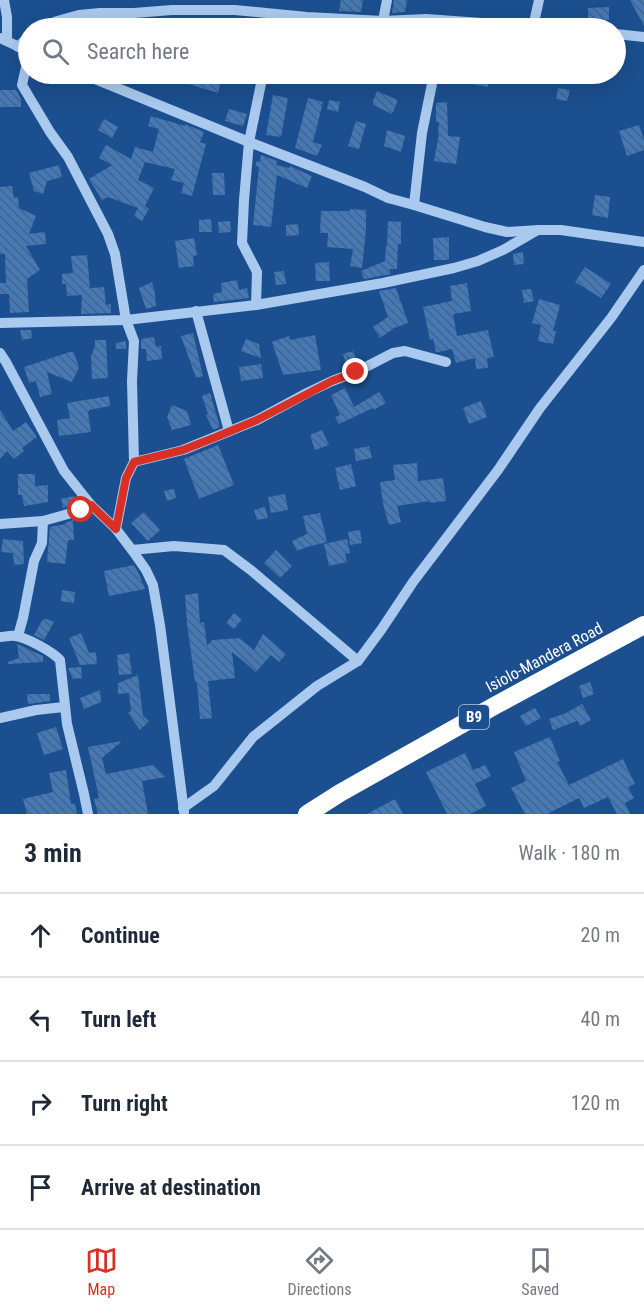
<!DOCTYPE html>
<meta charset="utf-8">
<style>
body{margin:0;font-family:"Roboto Condensed",sans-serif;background:#f6f6f7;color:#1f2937}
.stop{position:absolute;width:18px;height:18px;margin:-14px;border:4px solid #d93025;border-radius:50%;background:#fff}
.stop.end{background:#d93025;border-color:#fff;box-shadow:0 2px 6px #0008}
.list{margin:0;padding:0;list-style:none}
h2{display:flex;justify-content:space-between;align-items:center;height:78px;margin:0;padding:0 24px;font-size:26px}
h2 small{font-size:20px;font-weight:400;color:#747a83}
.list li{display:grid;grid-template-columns:39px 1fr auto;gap:18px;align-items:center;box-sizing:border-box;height:84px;padding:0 24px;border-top:2px solid #e0e1e3}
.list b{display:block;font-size:22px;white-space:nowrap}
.list em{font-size:20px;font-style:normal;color:#747a83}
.icon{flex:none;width:33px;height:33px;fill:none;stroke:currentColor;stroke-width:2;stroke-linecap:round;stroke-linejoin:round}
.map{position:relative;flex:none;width:644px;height:814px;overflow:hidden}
.search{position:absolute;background:#fff;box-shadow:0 6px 24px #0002;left:18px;right:18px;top:18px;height:66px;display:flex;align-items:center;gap:15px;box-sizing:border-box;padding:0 21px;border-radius:33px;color:#747a83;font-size:22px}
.sheet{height:414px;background:#fff}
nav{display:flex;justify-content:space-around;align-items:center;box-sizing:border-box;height:84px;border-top:2px solid #e0e1e3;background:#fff;font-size:16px;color:#747a83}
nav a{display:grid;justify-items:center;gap:3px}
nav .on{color:#d93025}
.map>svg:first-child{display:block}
.building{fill:url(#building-back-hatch)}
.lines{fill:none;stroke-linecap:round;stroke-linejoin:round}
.minor{stroke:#a9c9ee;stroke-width:10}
.highway{stroke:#fff;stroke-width:18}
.route{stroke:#d93025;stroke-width:8}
.labels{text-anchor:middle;stroke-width:5;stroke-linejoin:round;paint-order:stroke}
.shield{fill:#1b4f8f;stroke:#bbcadd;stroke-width:1.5}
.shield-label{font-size:15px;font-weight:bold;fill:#fff}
.street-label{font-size:16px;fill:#fff;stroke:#1b4f8f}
</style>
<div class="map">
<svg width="644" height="814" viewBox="0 0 644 814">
<defs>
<pattern id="building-back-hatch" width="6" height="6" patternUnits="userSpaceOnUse" patternTransform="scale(1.5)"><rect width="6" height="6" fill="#4478b7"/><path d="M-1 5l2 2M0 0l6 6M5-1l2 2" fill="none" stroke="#486282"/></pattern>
</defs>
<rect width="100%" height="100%" fill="#1b4f8f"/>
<!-- building -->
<g class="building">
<polygon points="341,0 363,0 361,12 339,11"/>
<polygon points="394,0 407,0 405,12 392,13"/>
<polygon points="630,0 644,0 644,26"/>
<polygon points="609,7 609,20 588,20 588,8"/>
<polygon points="223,18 242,18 241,28 222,28"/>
<polygon points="163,74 223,74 218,93 162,76"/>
<polygon points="445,74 490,74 488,87 445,79"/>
<polygon points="558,88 570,90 567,101 556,99"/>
<polygon points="0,90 16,90 21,99 21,107 0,107"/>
<polygon points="377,91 398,100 392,114 373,105 373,101"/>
<polygon points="273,95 288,98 281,137 266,135"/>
<polygon points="308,98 323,102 313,142 322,145 317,156 295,148"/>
<polygon points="329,100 340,102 338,112 327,109"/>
<polygon points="447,102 448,136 460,137 456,164 434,161 439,134 438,134 439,122 436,122 436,103"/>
<polygon points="229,109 247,114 243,126 225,121"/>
<polygon points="151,116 185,126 185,124 204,132 200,142 206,144 192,196 181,193 184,183 171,180 175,169 145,162 138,180 154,188 145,206 149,209 142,221 134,216 138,208 108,197 102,200 89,179 112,165 99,158 106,145 131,159 135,147 153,152 159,129 148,126"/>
<polygon points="104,119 118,127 112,138 98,130"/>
<polygon points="356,121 366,124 359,149 348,146"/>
<polygon points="639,125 644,140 644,150 627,156 619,131"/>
<polygon points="387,130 405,136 401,152 384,146"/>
<polygon points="261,155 277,161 276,165 289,168 290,166 312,176 307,188 277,175 271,227 253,225 259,167 255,166 257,161 260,162"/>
<polygon points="59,165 62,177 47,181 43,194 34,191 29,173"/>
<polygon points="212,173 224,173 225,195 213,195"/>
<polygon points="12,186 14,198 18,197 19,208 36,216 29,234 45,232 46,244 26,246 40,270 27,279 29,312 10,313 9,294 0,294 0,283 6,283 5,254 0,254 0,187"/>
<polygon points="595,195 610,197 608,218 592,215"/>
<polygon points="350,209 366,210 366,229 362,268 350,266 353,249 327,247 328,233 320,233 321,211 350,211"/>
<polygon points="211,219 212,232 199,232 199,220"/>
<polygon points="230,221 231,232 219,233 218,222"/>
<polygon points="388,221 401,222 401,244 398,244 397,269 389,269 391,274 364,279 361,271 385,261 386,246 387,246"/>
<polygon points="298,224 299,235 286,236 286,225"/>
<polygon points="449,237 449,260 434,260 433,238"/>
<polygon points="194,238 197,255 193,256 194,266 179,268 175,241"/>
<polygon points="523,252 524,264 514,265 513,254"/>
<polygon points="87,255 90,288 104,287 106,305 111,304 111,313 81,314 82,295 67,296 66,284 62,284 62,274 73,273 71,256"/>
<polygon points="329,262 330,281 316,281 315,263"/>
<polygon points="585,267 611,284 601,298 575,282"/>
<polygon points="284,271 286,284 276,285 274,272"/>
<polygon points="237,280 239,290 247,288 249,298 214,302 213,294 222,292 221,283"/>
<polygon points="152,282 155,294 156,306 146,309 139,288"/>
<polygon points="467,283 471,311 453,314 457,336 488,330 494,357 487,358 488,368 476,369 475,358 456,363 452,349 439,352 436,352 433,339 430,340 423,307 452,301 450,286"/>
<polygon points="396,288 408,323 394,328 380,338 373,327 388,317 379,291"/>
<polygon points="531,289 534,301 524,303 522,290"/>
<polygon points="539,299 560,305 553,331 556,331 553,344 538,341 541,325 532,323"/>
<polygon points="20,330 31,330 32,338 22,340"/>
<polygon points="193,333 203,376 196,378 181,336"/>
<polygon points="315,335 321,370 283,375 272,342 289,336 290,340"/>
<polygon points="154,337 156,347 161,346 162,359 147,361 146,349 141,349 141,339"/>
<polygon points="246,339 259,344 261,358 241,351"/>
<polygon points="95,340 106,340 108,378 92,379 91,356 95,346"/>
<polygon points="126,341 126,349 116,349 116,343"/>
<polygon points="73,351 79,367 72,382 47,372 52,394 40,397 36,381 29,383 24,367"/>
<polygon points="353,351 358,363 347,366 343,354"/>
<polygon points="261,364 263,378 241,381 239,367"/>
<polygon points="345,388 354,407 379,392 386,403 374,410 373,408 339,424 335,417 340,415 331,395"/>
<polygon points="210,393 220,427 213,430 206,415 208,414 202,396"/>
<polygon points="109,396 110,406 89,410 89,411 88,412 91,432 59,436 57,420 70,418 67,403"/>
<polygon points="481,401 487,417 469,424 463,408"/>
<polygon points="172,405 187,411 191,425 172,430 167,417"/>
<polygon points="0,410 13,431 26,422 37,437 22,448 24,451 14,459 7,451 0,459"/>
<polygon points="322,430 329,445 315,450 310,435"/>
<polygon points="218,445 234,485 199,499 184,459"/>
<polygon points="369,446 372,458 356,461 354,449"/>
<polygon points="417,463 418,481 443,478 446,501 429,503 430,501 397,506 401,522 389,525 383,504 380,482 395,480 393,465"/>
<polygon points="351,464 356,486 340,490 335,468"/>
<polygon points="18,474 35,474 35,486 48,485 48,502 24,506 22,495 18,495"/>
<polygon points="174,489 176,498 167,501 164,491"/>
<polygon points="285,494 288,510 271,513 268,497"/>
<polygon points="74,496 78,502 63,508 61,499"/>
<polygon points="265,507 268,518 257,520 254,510"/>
<polygon points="144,512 160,530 148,541 131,523"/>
<polygon points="320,513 327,542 307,547 297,551 292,541 307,534 303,516"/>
<polygon points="73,520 74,540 68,540 65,564 47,562 50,527 66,524 65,523"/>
<polygon points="360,530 362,543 350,545 348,532"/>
<polygon points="3,539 23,541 24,564 14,565 13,553 1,552"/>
<polygon points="347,539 350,553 345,554 347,562 329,566 324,544"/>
<polygon points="276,550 292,566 280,578 264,563"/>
<polygon points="134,565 139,574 145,589 109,596 104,571"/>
<polygon points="62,590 75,592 74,603 61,601"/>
<polygon points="198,593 200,623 204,622 207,646 212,640 239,638 254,650 263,634 286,654 279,662 271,655 256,672 232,652 235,678 208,681 212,718 200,719 197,682 195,682 187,624 185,595"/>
<polygon points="234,613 242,619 234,629 226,623"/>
<polygon points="43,619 47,619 54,622 44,640 34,635"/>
<polygon points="81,633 89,653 96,652 97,664 80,665 69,638"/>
<polygon points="17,644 43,656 43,662 8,664 8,662 19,658"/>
<polygon points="129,653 132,674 119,675 117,655"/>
<polygon points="81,667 82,678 73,679 68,668"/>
<polygon points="138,675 143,716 149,721 140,730 128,713 131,711 129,693 118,694 118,683"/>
<polygon points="590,682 594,694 583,698 579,686"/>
<polygon points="100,690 101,702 84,709 80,698"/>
<polygon points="27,694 50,694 50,701 28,704"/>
<polygon points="582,704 591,720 580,726 577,721 553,730 549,719 566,713"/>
<polygon points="535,708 541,718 526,726 520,716"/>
<polygon points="56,727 63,749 44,755 37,733"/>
<polygon points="550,737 560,761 557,762 569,785 623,759 635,784 628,787 634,798 625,803 630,814 617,814 608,797 584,808 579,798 547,814 525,814 511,788 526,781 514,752"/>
<polygon points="122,741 102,758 106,774 153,765 166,777 142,781 148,814 98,814 94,799 99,798 88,747"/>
<polygon points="465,753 473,770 485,765 491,776 475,784 486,806 470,814 447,814 426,772"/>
<polygon points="66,770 71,804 75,804 77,814 27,814 23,799 53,792 49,773"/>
<polygon points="395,799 403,814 367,814"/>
</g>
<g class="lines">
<!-- minor -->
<g class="minor">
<polyline points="4,0 7,17 7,41"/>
<polyline points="383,21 387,0"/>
<polyline points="533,27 539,0"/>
<polyline points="42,28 57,21 79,15 100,13 134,13 172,10 235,10 307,17 383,21 426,19 551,28"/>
<polyline points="270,28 272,14"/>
<polyline points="616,34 644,37"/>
<polyline points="0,38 28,51"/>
<polyline points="18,47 28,37"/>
<polyline points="28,64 26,67 22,85 50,132 68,157 108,234 115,254 126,320 134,341 132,381 134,462 126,478 116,529"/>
<polyline points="83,74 249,142 365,187 388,198 414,205 485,227 507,232 539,230 561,230 644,242"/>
<polyline points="414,205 422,133 434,74"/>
<polyline points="256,305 257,272 242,243 244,200 249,142 263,74"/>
<polyline points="196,311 229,431"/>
<polyline points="0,323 126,320 256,305 383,283 454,268 478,261 503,250 536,231"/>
<polyline points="0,353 6,362 64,471 91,505 116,529 132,550 146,570 153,585 160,625 184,812"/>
<polyline points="134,462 183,450 257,420 307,393 332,381 356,372 393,353 405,351 446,362"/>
<polyline points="0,524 43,521 68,514 91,505"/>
<polyline points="132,550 174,546 224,550 252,571 358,661"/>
<polyline points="18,636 23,618 34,561 42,543 43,521"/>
<path d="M 0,637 C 5,637 10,635 15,636 C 26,637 53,652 60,660 L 67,724 L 84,794 L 88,814"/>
<polyline points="0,718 36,710 64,707"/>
<polyline points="183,808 214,786 253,737 317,686 358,661 381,630 413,582 498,470 540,408 611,318 644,270"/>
</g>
<!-- highway -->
<polyline class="highway" points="307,814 340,793 496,705 644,625"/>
</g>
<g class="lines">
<!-- route -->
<polyline class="route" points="81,510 91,505 116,529 126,478 134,462 183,450 216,437 257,420 332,381 356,372"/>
</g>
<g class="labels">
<!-- shield labels -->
<rect class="shield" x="459" y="705" width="30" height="24" rx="4.5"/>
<g class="shield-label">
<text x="474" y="722">B9</text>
</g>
<!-- street labels -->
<g class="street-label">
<text transform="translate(544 657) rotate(-28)" y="6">Isiolo-Mandera Road</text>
</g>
</g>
</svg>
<div class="stop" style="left:81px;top:510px"></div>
<div class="stop end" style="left:356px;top:372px"></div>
<div class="search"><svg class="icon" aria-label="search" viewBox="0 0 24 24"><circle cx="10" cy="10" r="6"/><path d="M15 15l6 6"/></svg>Search here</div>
</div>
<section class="sheet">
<h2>3 min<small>Walk · 180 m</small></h2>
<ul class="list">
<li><svg class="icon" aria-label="ahead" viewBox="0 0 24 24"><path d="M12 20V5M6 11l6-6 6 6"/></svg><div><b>Continue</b></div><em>20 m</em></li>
<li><svg class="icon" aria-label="left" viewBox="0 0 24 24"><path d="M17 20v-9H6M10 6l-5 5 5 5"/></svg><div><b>Turn left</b></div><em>40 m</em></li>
<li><svg class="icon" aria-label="right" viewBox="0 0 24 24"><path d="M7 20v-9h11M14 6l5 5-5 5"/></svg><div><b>Turn right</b></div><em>120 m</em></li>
<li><svg class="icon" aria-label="arrive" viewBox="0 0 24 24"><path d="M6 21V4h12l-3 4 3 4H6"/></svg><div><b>Arrive at destination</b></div></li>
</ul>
</section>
<nav>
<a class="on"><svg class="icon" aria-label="map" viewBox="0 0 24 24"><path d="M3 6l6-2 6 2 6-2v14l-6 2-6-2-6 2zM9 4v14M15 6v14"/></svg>Map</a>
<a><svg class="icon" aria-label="directions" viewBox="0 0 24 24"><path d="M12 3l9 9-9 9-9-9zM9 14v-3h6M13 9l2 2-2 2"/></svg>Directions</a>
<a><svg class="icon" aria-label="saved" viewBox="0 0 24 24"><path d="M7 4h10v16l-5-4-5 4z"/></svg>Saved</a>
</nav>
